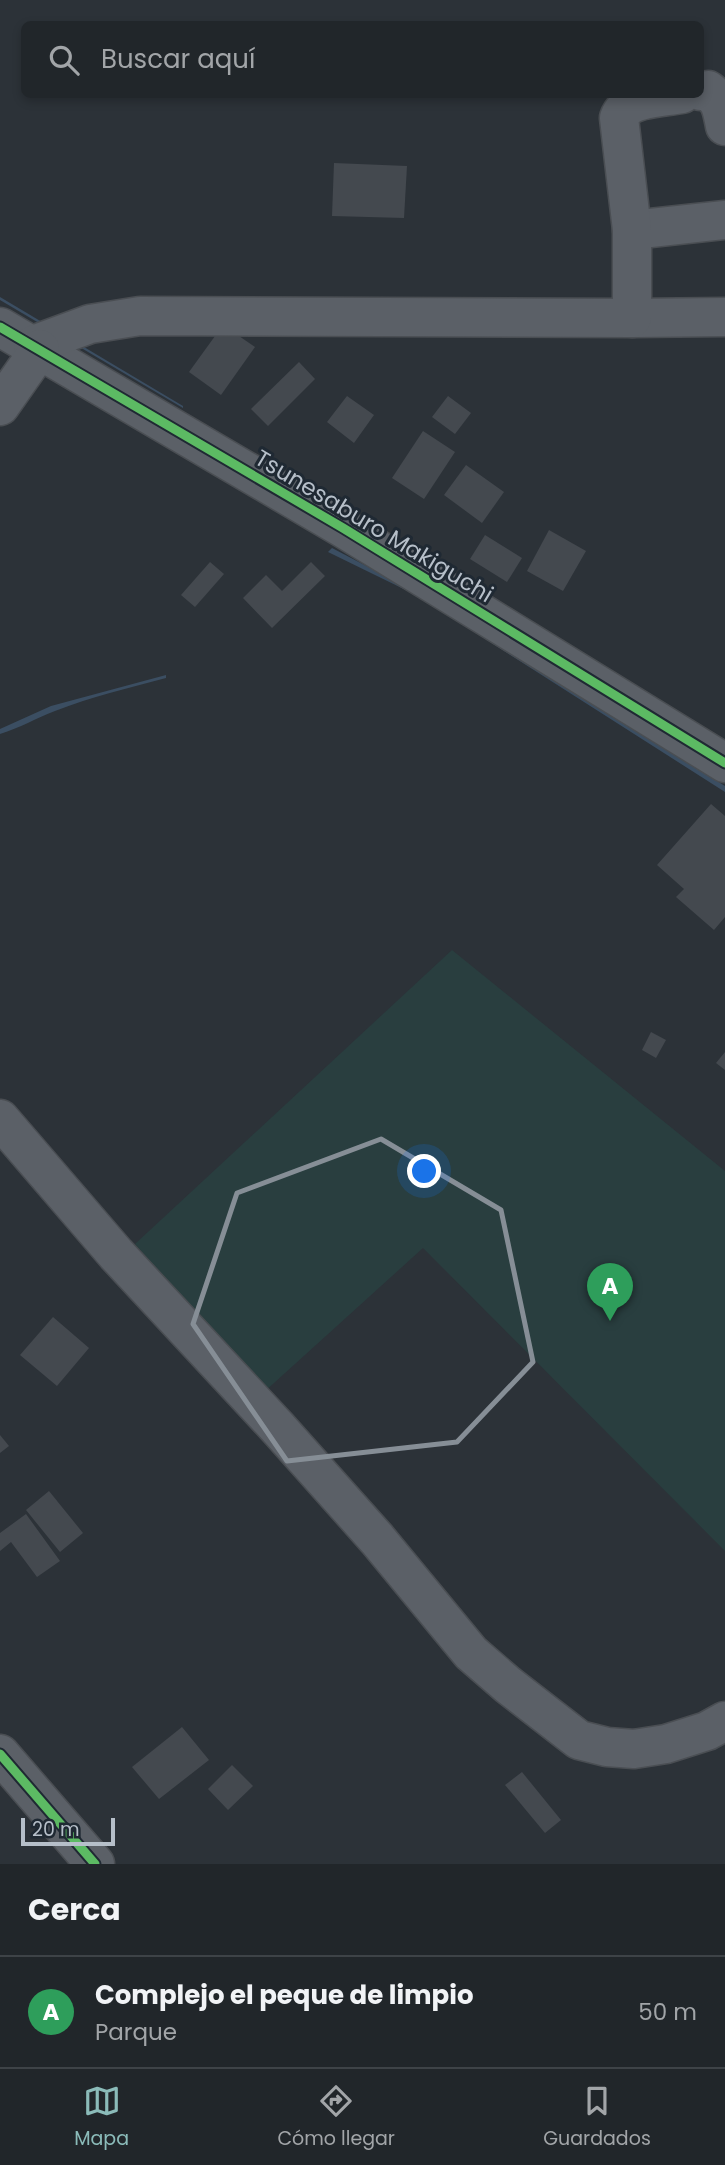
<!DOCTYPE html>
<html lang="es">
<meta charset="utf-8">
<style>
body{margin:0;font-family:Poppins,sans-serif;background:#2d3236;color:#f1f3f6}
.scale{position:absolute;left:21px;bottom:18px;width:94px;box-sizing:border-box;padding-left:7px;border:4px solid #b6bfc9;border-top:0;font-size:19px;line-height:24px;white-space:nowrap;color:#b6bfc9;-webkit-text-stroke:5px #1f2933;paint-order:stroke}
.you{position:absolute;left:425px;top:1172px;width:24px;height:24px;margin:-18px;border:5px solid #fff;border-radius:50%;background:#1a73e8;box-shadow:0 0 0 10px #1a73e833}
.badge{display:grid;place-items:center;width:46px;height:46px;border-radius:50%;background:#8bbbb9;color:#fff;font-size:23px;font-weight:700}
.pin{position:absolute;translate:-50% -58px;filter:drop-shadow(0 2px 4px #0008)}
.pin::after{content:'';position:absolute;top:37px;width:24px;height:21px;background:inherit;clip-path:polygon(0 0,100% 0,50% 100%)}
.list{margin:0;padding:0;list-style:none}
h2{display:flex;justify-content:space-between;align-items:center;height:91px;margin:0;padding:0 28px;font-size:30px}
h2 small{font-size:23px;font-weight:400;color:#a2a5a8}
.list li{display:grid;grid-template-columns:46px 1fr auto;gap:21px;align-items:center;box-sizing:border-box;height:112px;padding:0 28px;border-top:2px solid #3e4347}
.list b{display:block;font-size:26px;white-space:nowrap}
.list p{margin:0;font-size:23px;white-space:nowrap;color:#a2a5a8}
.list em{font-size:23px;font-style:normal;color:#a2a5a8}
.icon{flex:none;width:38px;height:38px;fill:none;stroke:currentColor;stroke-width:2;stroke-linecap:round;stroke-linejoin:round}
.map{position:relative;flex:none;width:725px;height:1864px;overflow:hidden}
.search{position:absolute;background:#21262a;box-shadow:0 4px 10px #0003;left:21px;right:21px;top:21px;height:77px;display:flex;align-items:center;gap:18px;box-sizing:border-box;padding:0 24px;border-radius:10px;color:#a2a5a8;font-size:26px}
.sheet{height:203px;background:#21262a}
nav{display:flex;justify-content:space-around;align-items:center;box-sizing:border-box;height:98px;border-top:2px solid #3e4347;background:#21262a;font-size:19px;color:#a2a5a8}
nav a{display:grid;justify-items:center;gap:4px}
nav .on{color:#8bbbb9}
.map>svg:first-child{display:block}
.green{fill:#293e3f}
.water{fill:#3b4e62}
.building{fill:#44494f}
.lines{fill:none;stroke-linecap:round;stroke-linejoin:round}
.minor-casing{stroke:#4a4e53;stroke-width:41}
.minor{stroke:#5b6067;stroke-width:38}
.cycleway-casing{stroke:#1f2933;stroke-width:13}
.cycleway{stroke:#5cba63;stroke-width:9}
.marked{fill:none;stroke:#868e96;stroke-width:5;stroke-linejoin:round}
.labels{text-anchor:middle;stroke-width:6;stroke-linejoin:round;paint-order:stroke}
.street-label{font-size:23px;fill:#b6bfc9;stroke:#1f2933}
</style>
<div class="map">
<svg width="725" height="1864" viewBox="0 0 725 1864">
<rect width="100%" height="100%" fill="#2c3238"/>
<!-- green -->
<polygon class="green" points="452,950 725,1171 725,1551 423,1248 263,1393 135,1244"/>
<!-- water -->
<g class="water">
<polygon points="0,297 183,406 183,408 0,300"/>
<polygon points="332,548 418,593 725,786 725,792 418,596 328,552"/>
<path d="M 166,675 L 166,678 C 128,688 91,697 55,711 C 36,718 20,728 0,734 L 0,729 L 51,706 Z"/>
</g>
<!-- building -->
<g class="building">
<polygon points="334,163 407,166 404,218 332,216"/>
<polygon points="223,325 255,347 221,395 189,372"/>
<polygon points="299,362 315,379 268,426 251,409"/>
<polygon points="347,396 374,415 354,443 327,422"/>
<polygon points="448,396 471,413 455,434 432,417"/>
<polygon points="423,431 455,452 424,499 392,478"/>
<polygon points="466,465 504,492 482,523 444,495"/>
<polygon points="549,530 586,551 563,591 527,571"/>
<polygon points="485,535 522,558 507,582 470,559"/>
<polygon points="210,562 224,574 195,607 181,595"/>
<polygon points="311,562 325,576 272,628 243,598 266,575 282,591"/>
<polygon points="711,804 725,816 725,917 714,930 676,897 684,889 657,865"/>
<polygon points="651,1032 666,1040 656,1058 642,1050"/>
<polygon points="725,1052 725,1070 716,1063"/>
<polygon points="53,1317 89,1348 57,1386 20,1355"/>
<polygon points="0,1435 9,1446 0,1453"/>
<polygon points="49,1491 83,1533 60,1552 26,1510"/>
<polygon points="26,1514 60,1561 37,1577 11,1542 0,1551 0,1533"/>
<polygon points="182,1727 209,1760 159,1799 132,1767"/>
<polygon points="232,1765 253,1786 228,1810 208,1789"/>
<polygon points="522,1772 561,1820 545,1833 505,1785"/>
</g>
<g class="lines">
<defs>
<g id="minor">
<path d="M 700,91 L 708,90 C 721,100 722,111 725,126"/>
<polyline points="632,230 725,220"/>
<polyline points="632,318 725,317"/>
<polyline points="0,327 343,528 725,763"/>
<path d="M 33,345 L 90,324 L 140,316 L 632,318 L 632,230 L 619,118 C 626,97 662,98 682,94"/>
<polyline points="0,406 40,349"/>
<polyline points="0,1119 116,1254 278,1428 377,1539 471,1653 508,1685 579,1740 607,1747 634,1749 666,1744 707,1731 725,1721"/>
<polyline points="0,1754 95,1864"/>
</g>
</defs>
<!-- minor casing -->
<use href="#minor" class="minor-casing"/>
<!-- minor -->
<use href="#minor" class="minor"/>
<defs>
<g id="cycleway">
<polyline points="0,327 343,528 725,763"/>
<polyline points="0,1754 95,1864"/>
</g>
</defs>
<!-- cycleway casing -->
<use href="#cycleway" class="cycleway-casing"/>
<!-- cycleway -->
<use href="#cycleway" class="cycleway"/>
</g>
<!-- marked area -->
<path class="marked" d="M 381,1139 L 501,1210 L 533,1362 L 457,1442 L 287,1461 L 193,1324 L 237,1193 Z"/>
<g class="labels">
<!-- street labels -->
<g class="street-label">
<text transform="translate(374 526) rotate(31)" y="8">Tsunesaburo Makiguchi</text>
</g>
</g>
</svg>
<div class="scale">20 m</div>
<div class="you"></div>
<div class="pin badge" style="left:610px;top:1321px;background:#2e9e5b">A</div>
<div class="search"><svg class="icon" aria-label="search" viewBox="0 0 24 24"><circle cx="10" cy="10" r="6"/><path d="M15 15l6 6"/></svg>Buscar aquí</div>
</div>
<section class="sheet">
<h2>Cerca<small></small></h2>
<ul class="list">
<li><span class="badge" style="background:#2e9e5b">A</span><div><b>Complejo el peque de limpio</b><p>Parque</p></div><em>50 m</em></li>
</ul>
</section>
<nav>
<a class="on"><svg class="icon" aria-label="map" viewBox="0 0 24 24"><path d="M3 6l6-2 6 2 6-2v14l-6 2-6-2-6 2zM9 4v14M15 6v14"/></svg>Mapa</a>
<a><svg class="icon" aria-label="directions" viewBox="0 0 24 24"><path d="M12 3l9 9-9 9-9-9zM9 14v-3h6M13 9l2 2-2 2"/></svg>Cómo llegar</a>
<a><svg class="icon" aria-label="saved" viewBox="0 0 24 24"><path d="M7 4h10v16l-5-4-5 4z"/></svg>Guardados</a>
</nav>
